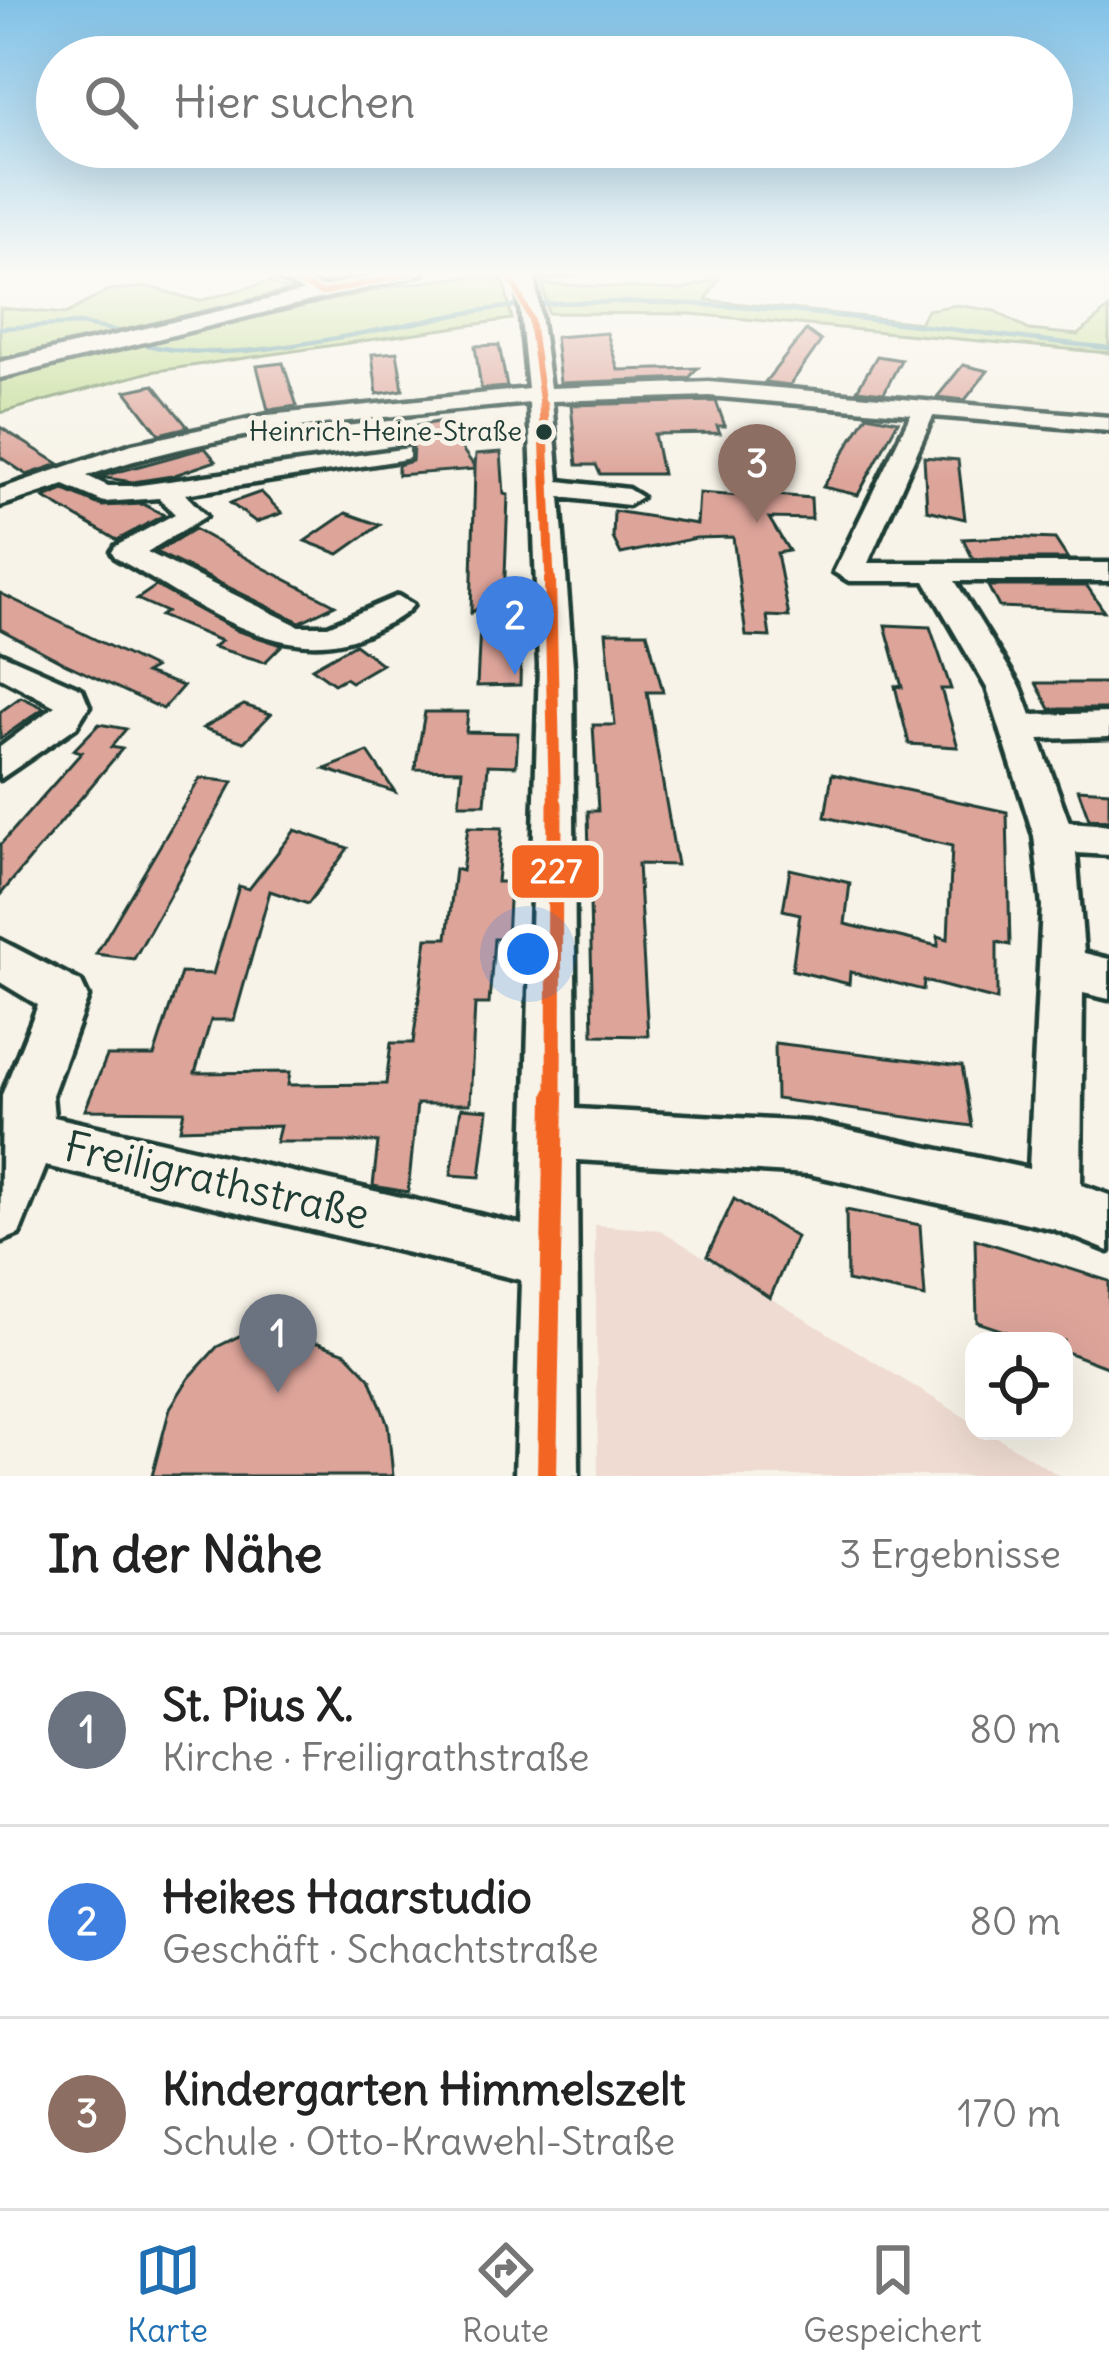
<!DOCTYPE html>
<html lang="de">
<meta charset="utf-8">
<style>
body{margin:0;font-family:Delius,sans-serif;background:#f2f2f2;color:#222}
.controls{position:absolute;right:36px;bottom:36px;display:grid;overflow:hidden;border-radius:24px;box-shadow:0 12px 48px #0002}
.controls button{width:108px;height:108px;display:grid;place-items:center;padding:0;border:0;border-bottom:3px solid #e0e0e0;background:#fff;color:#222;font:60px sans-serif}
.you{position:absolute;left:528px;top:954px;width:42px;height:42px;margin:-30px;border:9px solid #fff;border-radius:50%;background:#1a73e8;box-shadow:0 0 0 18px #1a73e833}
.badge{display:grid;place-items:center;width:78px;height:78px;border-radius:50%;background:#1f6fb2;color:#fff;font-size:39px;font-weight:700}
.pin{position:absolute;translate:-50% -99px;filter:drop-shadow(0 3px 6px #0008)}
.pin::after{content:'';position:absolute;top:63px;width:42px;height:36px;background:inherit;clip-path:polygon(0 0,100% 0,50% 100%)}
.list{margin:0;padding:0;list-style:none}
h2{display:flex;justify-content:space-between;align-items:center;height:156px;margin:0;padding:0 48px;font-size:51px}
h2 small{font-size:39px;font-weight:400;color:#767676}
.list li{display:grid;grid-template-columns:78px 1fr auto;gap:36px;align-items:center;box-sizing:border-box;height:192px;padding:0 48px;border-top:3px solid #e0e0e0}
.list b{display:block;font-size:45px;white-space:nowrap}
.list p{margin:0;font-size:39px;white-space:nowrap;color:#767676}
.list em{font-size:39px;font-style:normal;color:#767676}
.icon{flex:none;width:66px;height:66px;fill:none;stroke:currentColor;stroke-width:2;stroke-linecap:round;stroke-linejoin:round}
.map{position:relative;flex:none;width:1109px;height:1476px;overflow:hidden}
.search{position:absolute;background:#fff;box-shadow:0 12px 48px #0002;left:36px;right:36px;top:36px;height:132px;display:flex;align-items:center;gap:30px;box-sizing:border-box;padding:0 42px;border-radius:66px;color:#767676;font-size:45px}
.sheet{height:732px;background:#fff}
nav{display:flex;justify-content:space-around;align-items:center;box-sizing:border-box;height:168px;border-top:3px solid #e0e0e0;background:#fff;font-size:33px;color:#767676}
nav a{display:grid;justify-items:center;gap:6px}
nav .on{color:#1f6fb2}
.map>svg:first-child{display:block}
.built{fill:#efdbd1}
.green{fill:#c1db92;stroke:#708c63;stroke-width:3}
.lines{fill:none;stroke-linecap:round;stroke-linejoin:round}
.stream{stroke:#5d989f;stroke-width:4.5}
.building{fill:#dda49a;stroke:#1f3d34;stroke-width:3}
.minor-casing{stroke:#1f3d34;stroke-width:9}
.major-casing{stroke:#1f3d34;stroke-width:9}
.minor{fill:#f7f3e8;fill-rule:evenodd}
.major{fill:#f7f3e8;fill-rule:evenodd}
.bus-1-far4-casing{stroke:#f7f3e8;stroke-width:10}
.bus-1-far3-casing{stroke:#f7f3e8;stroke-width:15}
.bus-1-far2-casing{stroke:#f7f3e8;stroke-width:21}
.bus-1-far1-casing{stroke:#f7f3e8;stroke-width:24}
.bus-1-casing{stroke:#f7f3e8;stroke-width:28}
.bus-1-far4{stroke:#f26522;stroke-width:6}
.bus-1-far3{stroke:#f26522;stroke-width:9}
.bus-1-far2{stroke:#f26522;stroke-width:12}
.bus-1-far1{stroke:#f26522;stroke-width:15}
.bus-1{stroke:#f26522;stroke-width:20}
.bus-dot{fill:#1f3d34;stroke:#f7f3e8;stroke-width:4.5}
.labels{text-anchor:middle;stroke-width:10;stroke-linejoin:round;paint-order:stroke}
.far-bus-label{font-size:27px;fill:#1f3d34;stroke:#f7f3e8;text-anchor:end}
.near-street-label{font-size:42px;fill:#1f3d34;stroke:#f7f3e8}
.line-badge{stroke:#f7f3e8;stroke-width:4.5}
.badge-label{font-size:33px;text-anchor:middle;font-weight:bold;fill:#fff}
</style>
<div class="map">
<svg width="1109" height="1476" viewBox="0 0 1109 1476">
<rect width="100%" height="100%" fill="#f7f3e8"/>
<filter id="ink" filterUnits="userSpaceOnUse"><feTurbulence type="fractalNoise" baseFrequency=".00833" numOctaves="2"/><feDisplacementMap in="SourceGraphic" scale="24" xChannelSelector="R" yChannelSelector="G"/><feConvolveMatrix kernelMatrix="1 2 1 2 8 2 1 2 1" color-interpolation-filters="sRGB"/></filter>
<g filter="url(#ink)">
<!-- built -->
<polygon class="built" points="595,1225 660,1230 974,1423 974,1431 987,1431 1060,1476 598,1476"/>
<!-- green -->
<g class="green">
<polygon points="717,273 722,273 706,300 920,323 927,310 956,305 995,311 1029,330 1078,335 1109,308 1109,353 691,314 548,313 543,284 681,290 711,281 705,277"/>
<polygon points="484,274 504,283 512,319 150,372 0,413 0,375 394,286"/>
<polygon points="269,282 288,291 0,360 0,308 66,314 109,290 149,287 199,301"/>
</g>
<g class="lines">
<!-- stream -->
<g class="stream">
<polyline points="0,328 80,324 128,333"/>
<path d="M 143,344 C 255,374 419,311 538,304 C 729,293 920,328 1109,348"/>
</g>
</g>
<!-- building -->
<g class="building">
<polygon points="806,330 821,341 790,385 765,382"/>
<polygon points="607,333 618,370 698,368 689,378 560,383 555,337"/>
<polygon points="499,345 507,387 481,389 475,346"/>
<polygon points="397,352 403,390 377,394 372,354"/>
<polygon points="877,356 901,360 884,393 857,390"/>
<polygon points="283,363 297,406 268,410 257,366"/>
<polygon points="963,365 988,371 965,400 937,397"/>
<polygon points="154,385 169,404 188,427 159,434 126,391"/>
<polygon points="716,401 725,426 717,426 720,433 654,434 662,474 600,474 596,465 577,465 571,405"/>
<polygon points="867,415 898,421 858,495 823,487"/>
<polygon points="442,421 475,467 476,454 501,452 504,494 508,495 504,602 522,603 520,685 477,686 481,606 471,613 475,469 398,475 398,465 412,461 413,448 396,445 392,431"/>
<polygon points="0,427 59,464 27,475 0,457"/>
<polygon points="205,448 216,461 172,476 133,482 99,477"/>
<polygon points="924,457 958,460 965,519 927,510"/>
<polygon points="64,490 102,506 143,504 164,515 117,540 44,498"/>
<polygon points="261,492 282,513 256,522 230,503"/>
<polygon points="740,492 811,498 812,519 769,518 789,551 777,553 789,617 767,616 770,637 746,636 733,537 696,538 621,554 613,538 614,511 697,524 699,493 740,496"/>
<polygon points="346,513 380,525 339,554 305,541"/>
<polygon points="194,529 264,568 335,605 300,622 156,552"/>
<polygon points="1006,537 1055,539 1068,559 973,559 963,539"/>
<polygon points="156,586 238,631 282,645 265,662 213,647 221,641 160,616 166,612 137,599"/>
<polygon points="988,586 1087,586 1104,611 999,607"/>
<polygon points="0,593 154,668 145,673 183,686 163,709 66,664 0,629"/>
<polygon points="885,625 930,627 951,689 941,689 958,747 909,744 895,686 902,687"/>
<polygon points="606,632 647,632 663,692 647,692 677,865 638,864 648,1036 593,1035 588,811 598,811 593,725 615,725"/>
<polygon points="355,644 382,664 351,682 345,678 334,684 312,668"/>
<polygon points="1036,683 1109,683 1109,709 1050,709"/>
<polygon points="21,697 44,708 0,739 0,712"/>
<polygon points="244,705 271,714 244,742 203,728"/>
<polygon points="425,712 468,712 466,732 518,733 516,766 488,765 485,804 459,804 462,770 415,769"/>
<polygon points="99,724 126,729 111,747 122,749 0,895 0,845 82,752 74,750"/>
<polygon points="368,752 395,792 325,769"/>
<polygon points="832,774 1007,812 1010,945 997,942 997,1000 924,981 923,990 850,972 849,984 792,970 800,914 783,910 790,869 850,883 845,924 938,946 938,936 948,939 952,846 825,817"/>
<polygon points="200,778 233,782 134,959 96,954"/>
<polygon points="1078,789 1109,791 1109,820 1089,819"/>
<polygon points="468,827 502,828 497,882 510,882 507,939 494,939 489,1004 475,1004 470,1104 417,1104 408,1192 373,1186 378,1142 276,1142 280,1126 180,1129 184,1111 85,1110 107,1056 154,1056 181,973 213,974 239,886 249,889 295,830 348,848 308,904 270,891 234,1020 211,1020 195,1073 290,1072 288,1085 386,1084 391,1043 413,1043 427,938 447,938 455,869 462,871"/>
<polygon points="775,1043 962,1066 972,1126 776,1099"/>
<polygon points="461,1108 488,1110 480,1177 451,1175"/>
<polygon points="734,1199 796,1237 770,1298 707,1256"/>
<polygon points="846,1210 920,1225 925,1297 847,1281"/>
<polygon points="975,1239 1109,1281 1109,1368 1064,1351 1064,1341 1034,1341 977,1322"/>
<polygon points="280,1317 278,1341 318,1343 346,1353 370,1378 388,1425 393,1476 152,1476 170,1408 189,1378 217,1347 253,1329 255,1319"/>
</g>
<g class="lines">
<defs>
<g id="minor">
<polygon points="268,273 292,273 331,293 315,297"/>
<path d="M 494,273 L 573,273 L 535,278 L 550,388 L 709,382 L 1109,417 L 1109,431 L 933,416 L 868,563 L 1109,563 L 1109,581 L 955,581 L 1021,688 L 1031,715 L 1109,713 L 1109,737 L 1039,739 L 1069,822 L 1109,825 L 1109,855 L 1076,853 L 1084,953 L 1109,959 L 1109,999 L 1083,993 L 1081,1185 L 1109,1195 L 1109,1251 L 1054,1229 L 809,1174 L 577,1160 L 579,1476 L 515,1476 L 521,1280 L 46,1166 L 19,1234 L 0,1242 L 2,1095 L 38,1005 L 0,982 L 0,940 L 81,982 L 88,997 L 52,1095 L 54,1117 L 522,1225 L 539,666 L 529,403 C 380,418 230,426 87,476 L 108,486 L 133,486 L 409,448 L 409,458 L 400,460 L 185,494 L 206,516 L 147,552 L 299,626 L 328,626 L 398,596 L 413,605 C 404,617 388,623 374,630 C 284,676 193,600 116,558 L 112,552 L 116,546 L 175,514 L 159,498 L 104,502 L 64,485 L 0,506 L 0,489 L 132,444 L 268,415 L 528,389 L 517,278 ZM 709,396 L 911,414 L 834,572 L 849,581 L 925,581 L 987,688 L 1034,836 L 1042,906 L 1029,1169 L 809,1122 L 576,1109 L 573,666 L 560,497 L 628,505 L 641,497 L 628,489 L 559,481 L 552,401 Z"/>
<polygon points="0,653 82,689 89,706 76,727 0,779 0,747 55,706 0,677"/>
</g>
<polygon id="major" points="383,273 423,273 0,378 0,362"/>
</defs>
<!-- minor casing -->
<use href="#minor" class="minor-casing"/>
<!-- major casing -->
<use href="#major" class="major-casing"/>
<!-- minor -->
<use href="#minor" class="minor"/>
<!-- major -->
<use href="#major" class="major"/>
<defs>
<g id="bus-1-far4">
<polyline points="277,273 322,293 412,273"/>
<polyline points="509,273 531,320 543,408"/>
</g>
<polyline id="bus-1-far3" points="543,405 550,582"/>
<polyline id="bus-1-far2" points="550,579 555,807"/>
<polyline id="bus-1-far1" points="554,1099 555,804"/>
<polyline id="bus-1" points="547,1476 554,1096"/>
</defs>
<!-- bus-1-far4 casing -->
<use href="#bus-1-far4" class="bus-1-far4-casing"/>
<!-- bus-1-far3 casing -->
<use href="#bus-1-far3" class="bus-1-far3-casing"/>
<!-- bus-1-far2 casing -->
<use href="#bus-1-far2" class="bus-1-far2-casing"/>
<!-- bus-1-far1 casing -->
<use href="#bus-1-far1" class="bus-1-far1-casing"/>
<!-- bus-1 casing -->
<use href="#bus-1" class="bus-1-casing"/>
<!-- bus-1-far4 -->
<use href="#bus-1-far4" class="bus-1-far4"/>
<!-- bus-1-far3 -->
<use href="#bus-1-far3" class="bus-1-far3"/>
<!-- bus-1-far2 -->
<use href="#bus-1-far2" class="bus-1-far2"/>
<!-- bus-1-far1 -->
<use href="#bus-1-far1" class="bus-1-far1"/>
<!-- bus-1 -->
<use href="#bus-1" class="bus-1"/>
</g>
</g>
<!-- sky -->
<linearGradient id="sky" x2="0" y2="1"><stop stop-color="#81c1e7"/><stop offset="0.57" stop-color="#fbfaf5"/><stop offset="1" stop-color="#fbfaf5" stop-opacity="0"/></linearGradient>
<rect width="1109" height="480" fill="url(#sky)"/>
<!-- markers -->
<circle class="bus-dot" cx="544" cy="432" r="10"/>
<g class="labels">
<!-- far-bus labels -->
<g class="far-bus-label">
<text x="522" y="441">Heinrich-Heine-Straße</text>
</g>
<!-- near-street labels -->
<g class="near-street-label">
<text transform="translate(217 1180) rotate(13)" y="15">Freiligrathstraße</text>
</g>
</g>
<rect class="line-badge" x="510" y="843" width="91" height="57" rx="12" fill="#f26522"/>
<g class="badge-label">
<text x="556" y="883">227</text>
</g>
</svg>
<div class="controls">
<button><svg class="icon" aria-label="locate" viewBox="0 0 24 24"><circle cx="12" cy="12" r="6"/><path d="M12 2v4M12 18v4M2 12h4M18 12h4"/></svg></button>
</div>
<div class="you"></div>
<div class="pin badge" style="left:278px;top:1393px;background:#6b7280">1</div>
<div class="pin badge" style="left:515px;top:675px;background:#3f7fe0">2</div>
<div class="pin badge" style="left:757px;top:523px;background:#8d6e63">3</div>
<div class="search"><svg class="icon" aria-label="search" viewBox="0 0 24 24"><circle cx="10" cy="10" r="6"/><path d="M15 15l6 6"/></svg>Hier suchen</div>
</div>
<section class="sheet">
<h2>In der Nähe<small>3 Ergebnisse</small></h2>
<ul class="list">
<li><span class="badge" style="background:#6b7280">1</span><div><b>St. Pius X.</b><p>Kirche · Freiligrathstraße</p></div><em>80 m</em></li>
<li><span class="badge" style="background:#3f7fe0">2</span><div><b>Heikes Haarstudio</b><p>Geschäft · Schachtstraße</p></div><em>80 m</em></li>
<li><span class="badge" style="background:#8d6e63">3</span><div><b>Kindergarten Himmelszelt</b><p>Schule · Otto-Krawehl-Straße</p></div><em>170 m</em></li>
</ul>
</section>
<nav>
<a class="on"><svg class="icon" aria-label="map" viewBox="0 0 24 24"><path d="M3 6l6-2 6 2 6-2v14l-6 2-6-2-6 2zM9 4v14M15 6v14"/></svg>Karte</a>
<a><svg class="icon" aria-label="directions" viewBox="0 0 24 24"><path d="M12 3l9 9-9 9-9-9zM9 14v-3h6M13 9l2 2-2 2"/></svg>Route</a>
<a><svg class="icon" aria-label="saved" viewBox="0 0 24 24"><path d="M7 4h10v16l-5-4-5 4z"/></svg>Gespeichert</a>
</nav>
